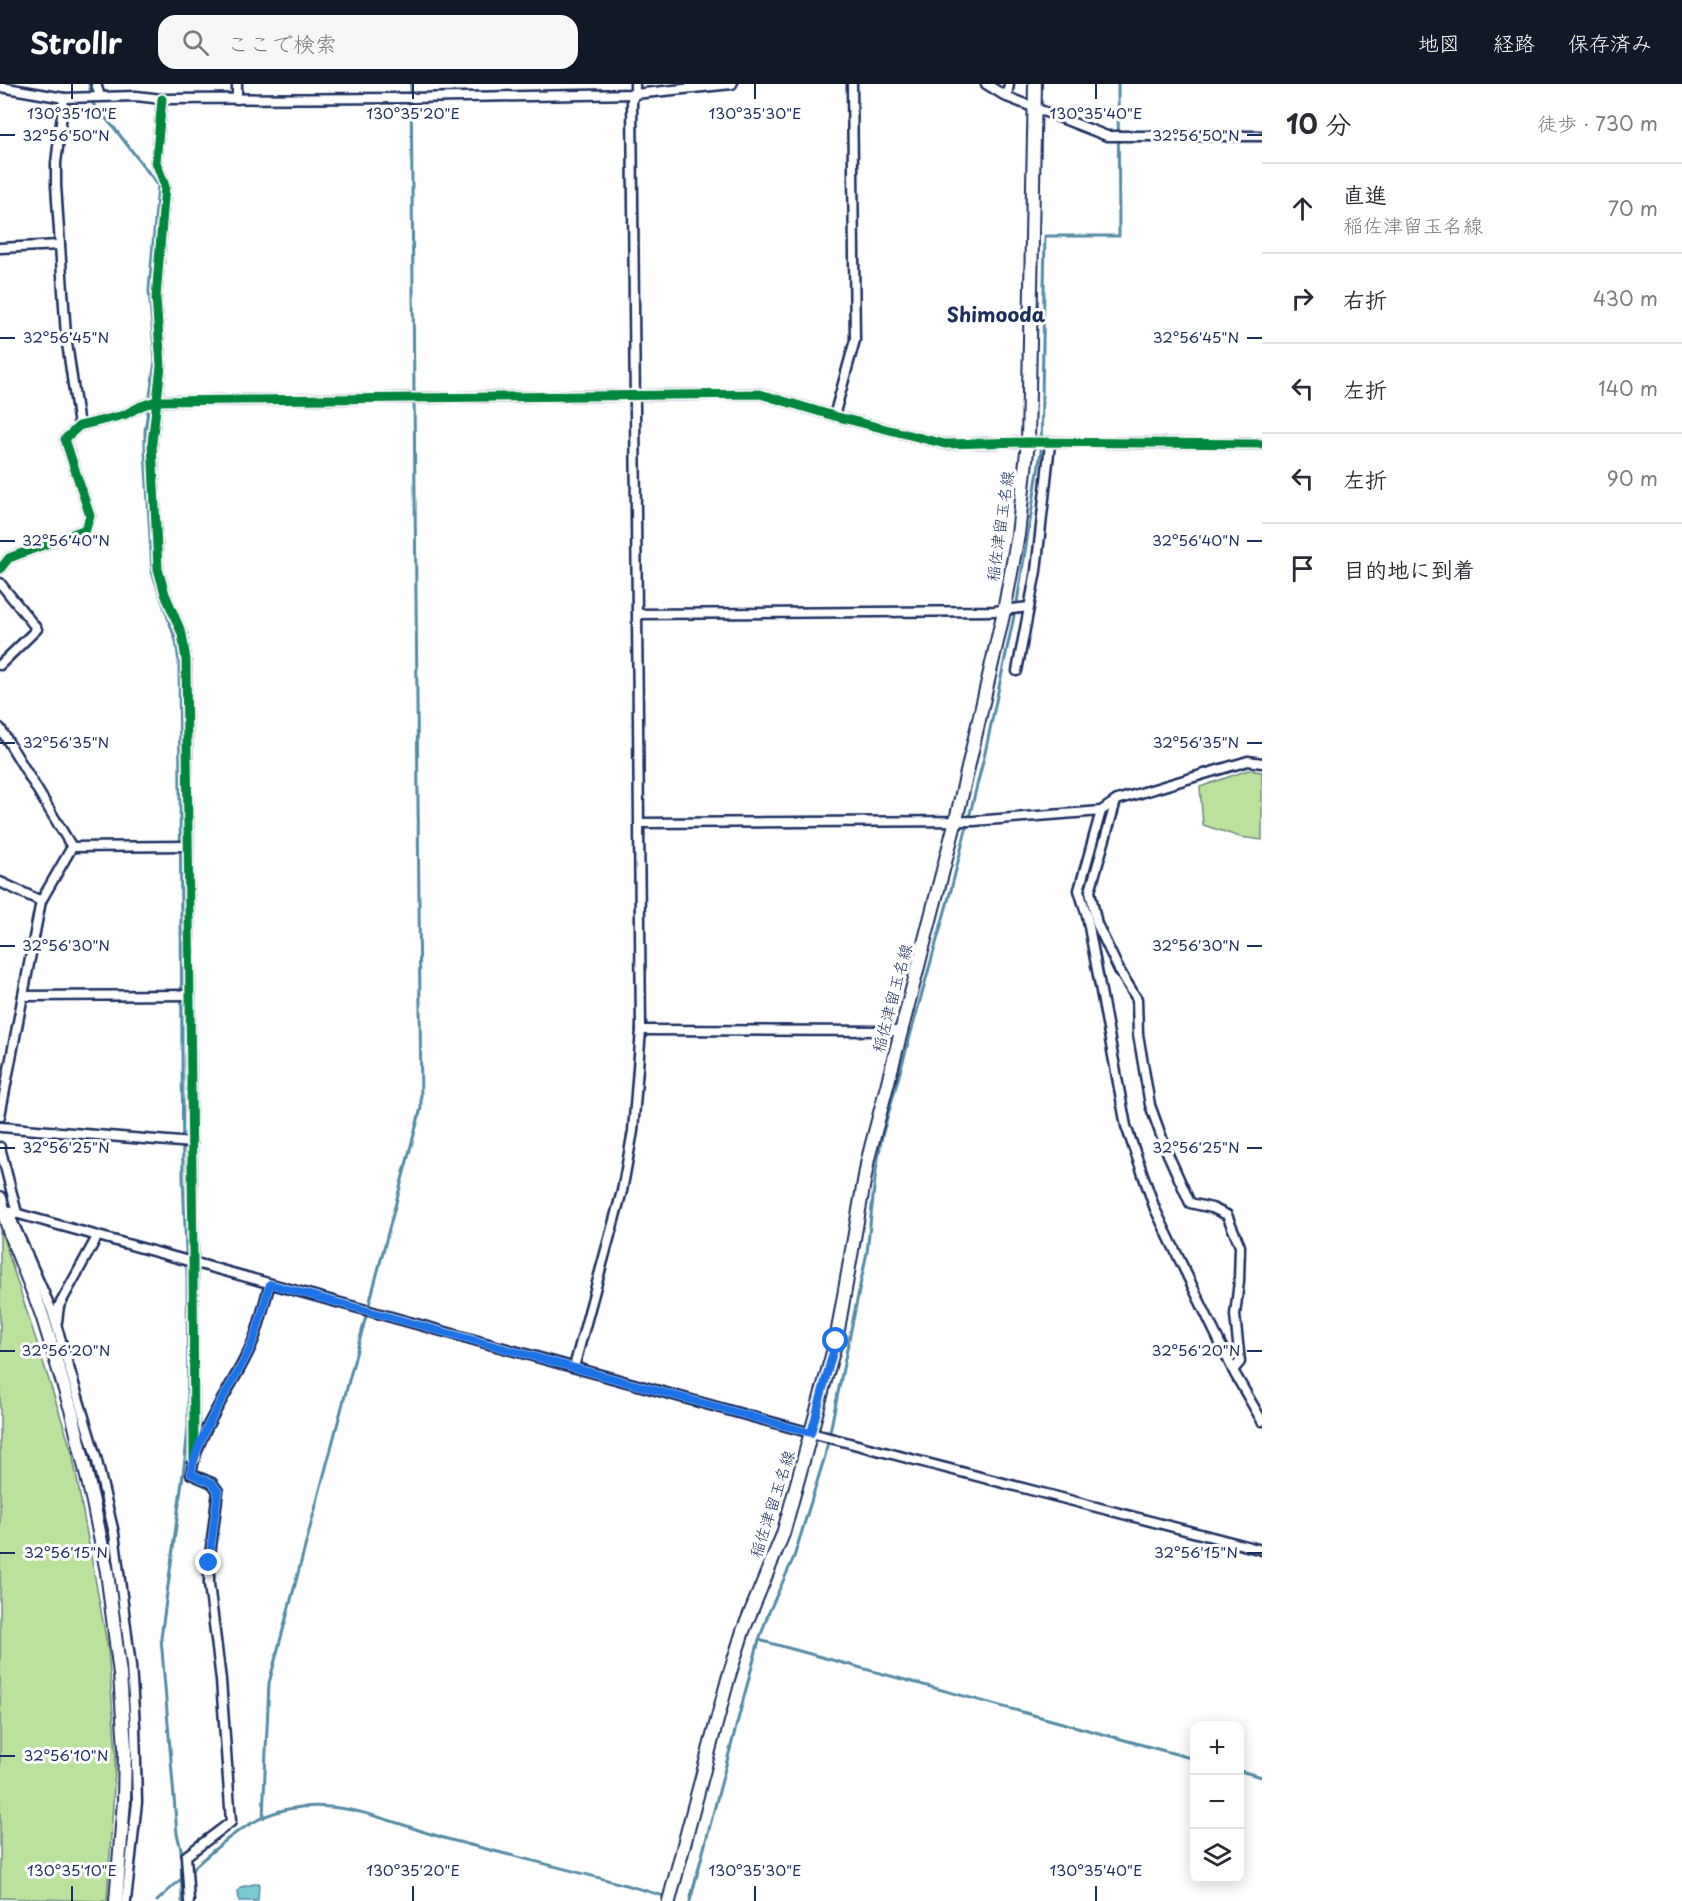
<!DOCTYPE html>
<html lang="ja">
<meta charset="utf-8">
<style>
body{margin:0;font-family:"Playpen Sans","Klee One",sans-serif;background:#f7f7f7;color:#2b2b33}
.controls{position:absolute;right:18px;bottom:18px;display:grid;overflow:hidden;border-radius:12px;box-shadow:0 3px 15px #0003}
.controls button{width:54px;height:54px;display:grid;place-items:center;padding:0;border:0;border-bottom:2px solid #e1e1e2;background:#fff;color:#2b2b33;font:30px sans-serif}
.stop{position:absolute;width:18px;height:18px;margin:-14px;border:4px solid #1a73e8;border-radius:50%;background:#fff}
.stop.end{background:#1a73e8;border-color:#fff;box-shadow:0 2px 6px #0008}
.list{margin:0;padding:0;list-style:none}
h2{display:flex;justify-content:space-between;align-items:center;height:78px;margin:0;padding:0 24px;font-size:26px}
h2 small{font-size:20px;font-weight:400;color:#7c7c81}
.list li{display:grid;grid-template-columns:39px 1fr auto;gap:18px;align-items:center;box-sizing:border-box;height:90px;padding:0 24px;border-top:2px solid #e1e1e2}
.list b{display:block;font-size:22px;white-space:nowrap}
.list p{margin:0;font-size:20px;white-space:nowrap;color:#7c7c81}
.list em{font-size:20px;font-style:normal;color:#7c7c81}
.icon{flex:none;width:33px;height:33px;fill:none;stroke:currentColor;stroke-width:2;stroke-linecap:round;stroke-linejoin:round}
.map{position:relative;flex:none;width:1262px;height:1817px;overflow:hidden}
header{display:flex;align-items:center;gap:36px;box-sizing:border-box;height:84px;padding:0 30px;background:#111827;color:#fff}
header strong{font-size:28px}
nav{display:flex;gap:33px;margin-inline-start:auto;font-size:21px}
.search{width:420px;height:54px;background:#f7f7f7;display:flex;align-items:center;gap:15px;box-sizing:border-box;padding:0 21px;border-radius:18px;color:#7c7c81;font-size:22px}
main{display:flex}
aside{flex:1;background:#fff}
.map>svg:first-child{display:block}
.green{fill:#bbe29d;stroke:#6b887e;stroke-width:1.5}
.water{fill:#79c9d3;stroke:#538ba4;stroke-width:1.5}
.lines{fill:none;stroke-linecap:round;stroke-linejoin:round}
.stream{stroke:#538ba4;stroke-width:3}
.street-casing{stroke:#1b2f5e;stroke-width:13}
.secondary-casing{stroke:#1b2f5e;stroke-width:16}
.street{stroke:#fff;stroke-width:8}
.secondary{stroke:#fff;stroke-width:12}
.cycleway-casing{stroke:#fff;stroke-width:13}
.cycleway{stroke:#00873e;stroke-width:9}
.route{stroke:#1a73e8;stroke-width:8}
.ticks{fill:none;stroke:#1b2f5e;stroke-width:2}
.labels{text-anchor:middle;stroke-width:6;stroke-linejoin:round;paint-order:stroke}
.street-label{font-size:16px;fill:#1b2f5e;stroke:#fff}
.quarter-label{font-size:20px;font-weight:bold;fill:#1b2f5e;stroke:#fff}
.ticks-label{font-size:15px;text-anchor:middle;fill:#1b2f5e;stroke:#fff;stroke-width:6;stroke-linejoin:round;paint-order:stroke}
</style>
<header>
<strong>Strollr</strong>
<div class="search"><svg class="icon" aria-label="search" viewBox="0 0 24 24"><circle cx="10" cy="10" r="6"/><path d="M15 15l6 6"/></svg>ここで検索</div>
<nav><a>地図</a><a>経路</a><a>保存済み</a></nav>
</header>
<main>
<div class="map">
<svg width="1262" height="1817" viewBox="0 0 1262 1817">
<rect width="100%" height="100%" fill="#fff"/>
<filter id="ink" filterUnits="userSpaceOnUse"><feTurbulence type="fractalNoise" baseFrequency=".0167" numOctaves="2"/><feDisplacementMap in="SourceGraphic" scale="12" xChannelSelector="R" yChannelSelector="G"/><feConvolveMatrix kernelMatrix="1 2 1 2 8 2 1 2 1" color-interpolation-filters="sRGB"/></filter>
<g filter="url(#ink)">
<!-- green -->
<g class="green">
<polygon points="1248,686 1262,688 1262,756 1240,753 1203,741 1200,703"/>
<polygon points="0,1144 72,1368 108,1565 116,1670 107,1817 0,1814"/>
</g>
<!-- water -->
<polygon class="water" points="259,1799 258,1817 239,1817 238,1807 241,1803"/>
<g class="lines">
<!-- stream -->
<g class="stream">
<polyline points="89,0 93,20 115,45 158,101 149,207 155,277 145,347 145,367 152,488 176,557 179,578 183,1093 187,1192 188,1342 185,1375 161,1554 177,1750 181,1765 182,1817"/>
<polyline points="1017,518 1041,368 1045,152 1119,152 1118,0"/>
<polyline points="759,1556 1194,1675"/>
<polyline points="1240,1687 1262,1693"/>
<polyline points="263,1734 269,1599 421,1024 411,0"/>
<path d="M 189,1788 C 218,1762 249,1733 288,1725 C 343,1713 399,1742 451,1756 C 523,1775 596,1791 667,1813"/>
<polyline points="157,1817 180,1796"/>
<polyline points="690,1817 759,1556 769,1528 794,1473 825,1372 867,1168 876,1086 882,1052 951,806 985,669 1014,532"/>
</g>
<defs>
<g id="street">
<polyline points="1,0 1,3 64,14 136,12 162,15 411,14 635,10 732,0"/>
<polyline points="96,0 100,12"/>
<polyline points="986,0 1007,13 1107,52 1262,52"/>
<polyline points="1007,13 1009,0"/>
<polyline points="64,14 56,79 56,101 66,252 79,342"/>
<polyline points="162,15 156,78 165,102 156,214 161,282 152,359 158,485 165,510 182,550 186,576 193,1173 194,1374"/>
<polyline points="237,15 237,0"/>
<polyline points="0,164 60,161"/>
<polyline points="834,332 855,256 852,0"/>
<polyline points="0,485 9,474 86,445 90,432 65,355 79,342 124,331 141,322 156,317 760,310 834,332 945,360 1028,358 1262,360"/>
<polyline points="0,499 37,545 0,581"/>
<polyline points="638,530 994,527 1029,523"/>
<polyline points="1017,587 1036,487 1050,360"/>
<polyline points="0,644 72,763"/>
<polyline points="1116,717 1090,807 1097,840 1119,886 1137,915 1138,950 1150,1021 1167,1068 1190,1119 1212,1124 1227,1131 1240,1162 1239,1197 1235,1231 1240,1278 1233,1286"/>
<polyline points="1101,727 1079,806 1087,832 1126,1042 1155,1125 1235,1290 1262,1337"/>
<polyline points="640,739 974,737 1101,727 1117,716 1248,677 1262,679"/>
<polyline points="72,763 188,762"/>
<polyline points="0,798 41,817"/>
<polyline points="23,912 190,911"/>
<polyline points="641,946 900,947"/>
<polyline points="0,1032 41,817 72,763"/>
<polyline points="1,1043 192,1059"/>
<polyline points="0,1063 17,1129"/>
<polyline points="4,1126 811,1349 1262,1466"/>
<polyline points="8,1127 52,1227 96,1373 114,1449 131,1582 135,1642 137,1718 126,1817"/>
<polyline points="57,1238 59,1222 97,1153"/>
<polyline points="574,1283 622,1107 633,1047 641,946 632,16 635,10 635,0"/>
<path d="M 189,1817 L 186,1772 L 231,1738 L 221,1596 L 209,1500 L 209,1479 L 218,1407 L 212,1399 L 191,1390 C 199,1343 232,1305 251,1262 C 260,1243 263,1221 270,1200"/>
</g>
<g id="secondary">
<polyline points="0,1114 9,1147 42,1231 72,1329 93,1418 107,1488 120,1590 125,1664 124,1717 116,1817"/>
<polyline points="669,1817 728,1595 743,1547 783,1450 836,1257 868,1075 956,736 1004,527 1018,451 1028,358 1035,0"/>
</g>
</defs>
<!-- street casing -->
<use href="#street" class="street-casing"/>
<!-- secondary casing -->
<use href="#secondary" class="secondary-casing"/>
<!-- street -->
<use href="#street" class="street"/>
<!-- secondary -->
<use href="#secondary" class="secondary"/>
<defs>
<g id="cycleway">
<polyline points="162,15 156,78 165,102 156,214 161,282 152,359 158,485 165,510 182,550 186,576 193,1173 194,1374"/>
<polyline points="0,485 9,474 86,445 90,432 65,355 79,342 124,331 141,322 156,317 760,310 834,332 945,360 1028,358 1262,360"/>
</g>
</defs>
<!-- cycleway casing -->
<use href="#cycleway" class="cycleway-casing"/>
<!-- cycleway -->
<use href="#cycleway" class="cycleway"/>
</g>
</g>
<g class="lines" filter="url(#ink)">
<!-- route -->
<path class="route" d="M 209,1479 L 218,1407 L 212,1399 L 191,1390 C 199,1343 232,1305 251,1262 C 260,1243 263,1221 270,1200 L 811,1349 L 836,1257"/>
</g>
<!-- ticks -->
<path class="ticks" d="M 72,0 L 72,15M 413,0 L 413,15M 755,0 L 755,15M 1096,0 L 1096,15M 0,51 L 15,51M 1247,51 L 1262,51M 0,254 L 15,254M 1247,254 L 1262,254M 0,457 L 15,457M 1247,457 L 1262,457M 0,659 L 15,659M 1247,659 L 1262,659M 0,862 L 15,862M 1247,862 L 1262,862M 0,1064 L 15,1064M 1247,1064 L 1262,1064M 0,1267 L 15,1267M 1247,1267 L 1262,1267M 0,1469 L 15,1469M 1247,1469 L 1262,1469M 0,1672 L 15,1672M 72,1802 L 72,1817M 413,1802 L 413,1817M 755,1802 L 755,1817M 1096,1802 L 1096,1817"/>
<g class="labels">
<!-- street labels -->
<g class="street-label">
<text transform="translate(1000 442) rotate(-82)" y="6">稲佐津留玉名線</text>
<text transform="translate(892 914) rotate(-75)" y="6">稲佐津留玉名線</text>
<text transform="translate(772 1420) rotate(-72)" y="6">稲佐津留玉名線</text>
</g>
<!-- quarter labels -->
<g class="quarter-label">
<text x="996" y="238">Shimooda</text>
</g>
</g>
<g class="ticks-label">
<text x="72" y="35">130°35'10"E</text>
<text x="413" y="35">130°35'20"E</text>
<text x="755" y="35">130°35'30"E</text>
<text x="1096" y="35">130°35'40"E</text>
<text x="66" y="57">32°56'50"N</text>
<text x="1196" y="57">32°56'50"N</text>
<text x="66" y="259">32°56'45"N</text>
<text x="1196" y="259">32°56'45"N</text>
<text x="66" y="462">32°56'40"N</text>
<text x="1196" y="462">32°56'40"N</text>
<text x="66" y="664">32°56'35"N</text>
<text x="1196" y="664">32°56'35"N</text>
<text x="66" y="867">32°56'30"N</text>
<text x="1196" y="867">32°56'30"N</text>
<text x="66" y="1069">32°56'25"N</text>
<text x="1196" y="1069">32°56'25"N</text>
<text x="66" y="1272">32°56'20"N</text>
<text x="1196" y="1272">32°56'20"N</text>
<text x="66" y="1474">32°56'15"N</text>
<text x="1196" y="1474">32°56'15"N</text>
<text x="66" y="1677">32°56'10"N</text>
<text x="72" y="1792">130°35'10"E</text>
<text x="413" y="1792">130°35'20"E</text>
<text x="755" y="1792">130°35'30"E</text>
<text x="1096" y="1792">130°35'40"E</text>
</g>
</svg>
<div class="controls">
<button>+</button>
<button>−</button>
<button><svg class="icon" aria-label="layers" viewBox="0 0 24 24"><path d="M12 4l9 5-9 5-9-5zM3 14l9 5 9-5"/></svg></button>
</div>
<div class="stop" style="left:836px;top:1257px"></div>
<div class="stop end" style="left:209px;top:1479px"></div>
</div>
<aside>
<h2>10 分<small>徒歩 · 730 m</small></h2>
<ul class="list">
<li><svg class="icon" aria-label="ahead" viewBox="0 0 24 24"><path d="M12 20V5M6 11l6-6 6 6"/></svg><div><b>直進</b><p>稲佐津留玉名線</p></div><em>70 m</em></li>
<li><svg class="icon" aria-label="right" viewBox="0 0 24 24"><path d="M7 20v-9h11M14 6l5 5-5 5"/></svg><div><b>右折</b></div><em>430 m</em></li>
<li><svg class="icon" aria-label="left" viewBox="0 0 24 24"><path d="M17 20v-9H6M10 6l-5 5 5 5"/></svg><div><b>左折</b></div><em>140 m</em></li>
<li><svg class="icon" aria-label="left" viewBox="0 0 24 24"><path d="M17 20v-9H6M10 6l-5 5 5 5"/></svg><div><b>左折</b></div><em>90 m</em></li>
<li><svg class="icon" aria-label="arrive" viewBox="0 0 24 24"><path d="M6 21V4h12l-3 4 3 4H6"/></svg><div><b>目的地に到着</b></div></li>
</ul>
</aside>
</main>
